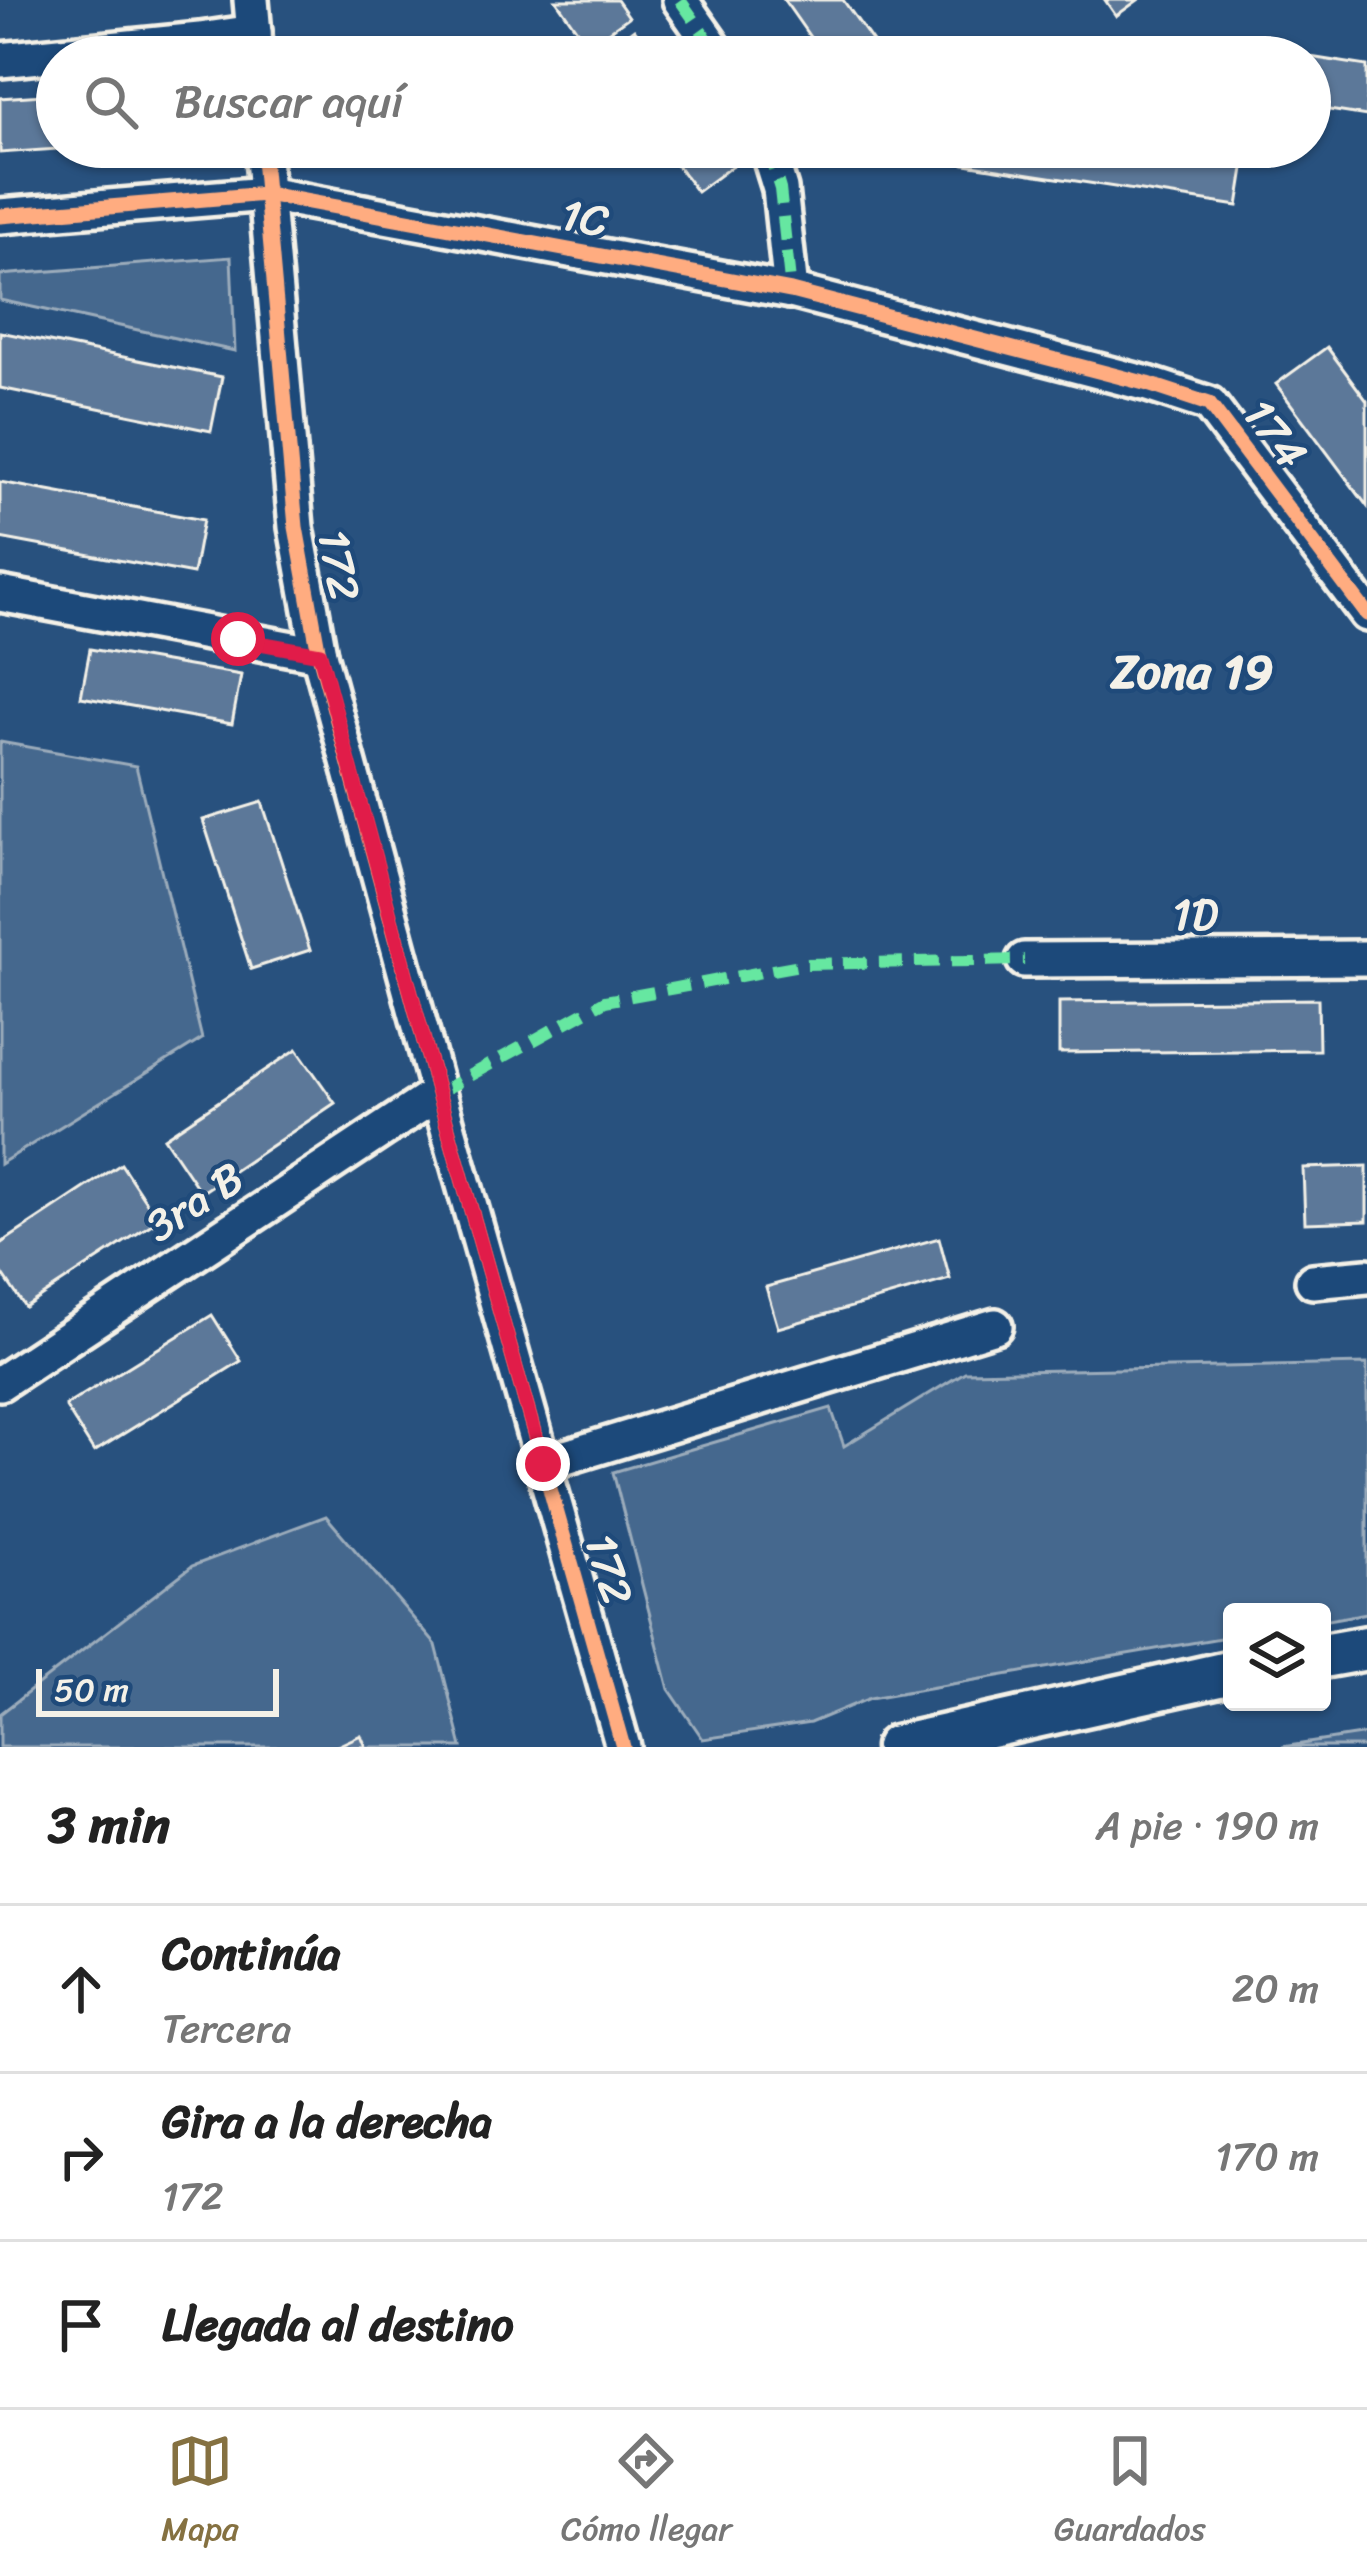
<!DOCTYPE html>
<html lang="es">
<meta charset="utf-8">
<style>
body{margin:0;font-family:Sriracha,sans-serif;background:#f2f2f2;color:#222}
.controls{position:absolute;right:36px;bottom:36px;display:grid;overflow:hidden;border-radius:12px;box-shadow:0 3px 9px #0004}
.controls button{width:108px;height:108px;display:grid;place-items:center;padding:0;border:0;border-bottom:3px solid #e0e0e0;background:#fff;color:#222;font:60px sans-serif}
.scale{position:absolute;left:36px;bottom:30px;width:243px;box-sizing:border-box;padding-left:12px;border:6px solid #f4f1e8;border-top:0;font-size:33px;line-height:42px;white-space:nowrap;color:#f4f1e8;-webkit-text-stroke:9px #1f4a7a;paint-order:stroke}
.stop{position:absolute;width:36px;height:36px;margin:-27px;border:9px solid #e11d48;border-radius:50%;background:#fff}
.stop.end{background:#e11d48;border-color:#fff;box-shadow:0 3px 12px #0008}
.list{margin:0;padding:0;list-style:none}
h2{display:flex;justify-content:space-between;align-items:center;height:156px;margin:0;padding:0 48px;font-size:51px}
h2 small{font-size:39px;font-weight:400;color:#767676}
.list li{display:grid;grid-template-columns:78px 1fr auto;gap:36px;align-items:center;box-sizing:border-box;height:168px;padding:0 48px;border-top:3px solid #e0e0e0}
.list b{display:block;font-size:45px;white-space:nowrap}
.list p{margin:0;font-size:39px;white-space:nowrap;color:#767676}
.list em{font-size:39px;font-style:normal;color:#767676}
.icon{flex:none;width:66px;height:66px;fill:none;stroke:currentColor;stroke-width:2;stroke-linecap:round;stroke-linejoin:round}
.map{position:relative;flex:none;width:1367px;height:1747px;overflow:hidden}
.search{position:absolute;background:#fff;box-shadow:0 3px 9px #0004;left:36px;right:36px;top:36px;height:132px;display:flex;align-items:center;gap:30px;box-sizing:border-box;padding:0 42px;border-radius:66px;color:#767676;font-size:45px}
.sheet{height:660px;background:#fff}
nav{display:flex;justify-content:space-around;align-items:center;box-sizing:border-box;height:168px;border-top:3px solid #e0e0e0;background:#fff;font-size:33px;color:#767676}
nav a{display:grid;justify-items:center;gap:6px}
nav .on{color:#857141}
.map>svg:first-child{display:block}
.green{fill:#45688e;stroke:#9cacbb;stroke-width:3}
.building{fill:#5b7899;stroke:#f4f1e8;stroke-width:3}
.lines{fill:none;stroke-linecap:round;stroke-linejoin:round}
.minor-casing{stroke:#f4f1e8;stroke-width:42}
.major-casing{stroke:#f4f1e8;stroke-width:51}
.minor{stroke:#1f4a7a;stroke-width:33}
.major{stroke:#1f4a7a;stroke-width:42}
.quiet{stroke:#66e7a1;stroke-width:12;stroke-dasharray:24 12;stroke-linecap:butt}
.cycleway-casing{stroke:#1f4a7a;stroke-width:22}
.cycleway{stroke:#ffac80;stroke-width:15}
.route{stroke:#e11d48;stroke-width:15}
.labels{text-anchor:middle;stroke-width:9;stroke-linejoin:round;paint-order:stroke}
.street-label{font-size:45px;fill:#f4f1e8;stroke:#1f4a7a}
.neighbourhood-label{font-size:48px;font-weight:bold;fill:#f4f1e8;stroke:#1f4a7a}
</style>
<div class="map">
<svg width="1367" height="1747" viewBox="0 0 1367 1747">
<rect width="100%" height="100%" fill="#28517e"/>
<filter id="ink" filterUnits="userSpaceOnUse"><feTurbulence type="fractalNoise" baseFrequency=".00833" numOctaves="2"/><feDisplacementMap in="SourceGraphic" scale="24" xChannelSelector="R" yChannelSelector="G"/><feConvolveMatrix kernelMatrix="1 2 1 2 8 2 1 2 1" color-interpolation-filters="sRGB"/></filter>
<g filter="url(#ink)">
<!-- green -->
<g class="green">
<polygon points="231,257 235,351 0,300 0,275"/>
<polygon points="0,742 136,766 202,1039 0,1164"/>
<polygon points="1367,1364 1367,1613 1322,1621 1322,1612 1232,1612 1232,1636 870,1698 810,1723 703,1739 669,1689 613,1472 831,1408 844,1446 965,1372"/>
<polygon points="326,1516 436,1645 462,1747 0,1747 0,1714 192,1566"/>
<polygon points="1367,1734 1367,1747 1282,1747"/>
</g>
<!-- building -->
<g class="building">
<polygon points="556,0 617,0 629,17 588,46"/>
<polygon points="784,0 843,0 880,52 874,57 824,57"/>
<polygon points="1105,0 1138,0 1116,16"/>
<polygon points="634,29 655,57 596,57"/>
<polygon points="1257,49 1310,57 1256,57"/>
<polygon points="1310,57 1367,66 1367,116 1310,107"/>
<polygon points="57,94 57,147 87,147 0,153 0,98"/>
<polygon points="663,147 722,147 735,164 697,192"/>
<polygon points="895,147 1145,147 1245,162 1238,206 894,153"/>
<polygon points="0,332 222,377 211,431 0,388"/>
<polygon points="1327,347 1367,401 1367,506 1276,384"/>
<polygon points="0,482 203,520 193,574 0,538"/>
<polygon points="90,649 241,675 232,724 81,697"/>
<polygon points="262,802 310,950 251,969 203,820"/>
<polygon points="1318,999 1319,1050 1059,1053 1059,1002"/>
<polygon points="297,1049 335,1103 201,1193 164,1138"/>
<polygon points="121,1164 158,1220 25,1307 0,1270 0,1244"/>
<polygon points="1367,1166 1367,1221 1305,1223 1303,1168"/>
<polygon points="939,1238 950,1279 778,1328 766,1287"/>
<polygon points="212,1315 241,1361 94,1452 65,1406"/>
<polygon points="361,1735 366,1747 335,1747"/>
</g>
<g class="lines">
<defs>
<g id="minor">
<polyline points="251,0 256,57"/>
<polyline points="680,0 720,57"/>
<polyline points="0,60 200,40 254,32"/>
<polyline points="262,147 296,527 319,654 438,1093 623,1747"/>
<polyline points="767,147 780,189 791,291"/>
<polyline points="0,216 266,194 791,291 1148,384 1209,404 1367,614"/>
<polyline points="0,594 319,654"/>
<polyline points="1024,960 1367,958"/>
<polyline points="1313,1281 1367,1276"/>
<polyline points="0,1383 438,1093"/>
<polyline points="543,1464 995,1326"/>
</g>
<g id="major">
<polyline points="1322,1656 1367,1648"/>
<polyline points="897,1747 1232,1672"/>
</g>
</defs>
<!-- minor casing -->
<use href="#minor" class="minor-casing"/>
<!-- major casing -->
<use href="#major" class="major-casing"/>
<!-- minor -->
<use href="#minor" class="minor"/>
<!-- major -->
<use href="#major" class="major"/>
<!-- quiet -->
<g class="quiet">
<polyline points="680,0 720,57"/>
<polyline points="767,147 780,189 791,291"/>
<polyline points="438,1093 605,1001 805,964 1024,960"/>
</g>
<defs>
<g id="cycleway">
<polyline points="262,147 296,527 319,654 438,1093 623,1747"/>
<polyline points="0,216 266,194 791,291 1148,384 1209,404 1367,614"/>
</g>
</defs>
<!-- cycleway casing -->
<use href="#cycleway" class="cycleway-casing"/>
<!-- cycleway -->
<use href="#cycleway" class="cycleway"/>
</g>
</g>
<g class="lines" filter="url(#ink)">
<!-- route -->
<polyline class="route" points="238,639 320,654 438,1093 543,1464"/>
</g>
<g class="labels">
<!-- street labels -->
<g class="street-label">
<text transform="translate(585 217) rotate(10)" y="16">1C</text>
<text transform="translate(1276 433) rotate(53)" y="16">174</text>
<text transform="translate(340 565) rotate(80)" y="16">172</text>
<text x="1195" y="930">1D</text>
<text transform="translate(194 1201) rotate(-33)" y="16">3ra B</text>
<text transform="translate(610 1569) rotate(74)" y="16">172</text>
</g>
<!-- neighbourhood labels -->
<g class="neighbourhood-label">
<text x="1192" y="688">Zona 19</text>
</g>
</g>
</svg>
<div class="controls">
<button><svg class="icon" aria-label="layers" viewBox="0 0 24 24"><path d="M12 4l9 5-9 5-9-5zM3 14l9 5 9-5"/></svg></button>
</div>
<div class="scale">50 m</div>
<div class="stop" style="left:238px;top:639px"></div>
<div class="stop end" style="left:543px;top:1464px"></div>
<div class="search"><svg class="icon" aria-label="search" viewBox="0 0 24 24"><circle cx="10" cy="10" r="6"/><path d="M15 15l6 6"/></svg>Buscar aquí</div>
</div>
<section class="sheet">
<h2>3 min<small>A pie · 190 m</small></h2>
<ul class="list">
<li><svg class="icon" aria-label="ahead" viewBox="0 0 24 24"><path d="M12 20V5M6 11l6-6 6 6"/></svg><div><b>Continúa</b><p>Tercera</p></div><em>20 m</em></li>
<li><svg class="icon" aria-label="right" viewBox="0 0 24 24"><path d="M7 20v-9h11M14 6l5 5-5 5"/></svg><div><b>Gira a la derecha</b><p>172</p></div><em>170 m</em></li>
<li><svg class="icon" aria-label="arrive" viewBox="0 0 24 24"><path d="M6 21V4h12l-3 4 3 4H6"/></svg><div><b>Llegada al destino</b></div></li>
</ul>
</section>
<nav>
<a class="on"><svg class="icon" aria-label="map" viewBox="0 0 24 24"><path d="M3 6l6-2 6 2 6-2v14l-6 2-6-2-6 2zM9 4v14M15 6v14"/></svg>Mapa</a>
<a><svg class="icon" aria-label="directions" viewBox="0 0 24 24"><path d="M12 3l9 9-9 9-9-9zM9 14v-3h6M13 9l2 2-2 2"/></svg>Cómo llegar</a>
<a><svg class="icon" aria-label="saved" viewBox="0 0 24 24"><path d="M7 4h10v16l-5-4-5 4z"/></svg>Guardados</a>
</nav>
